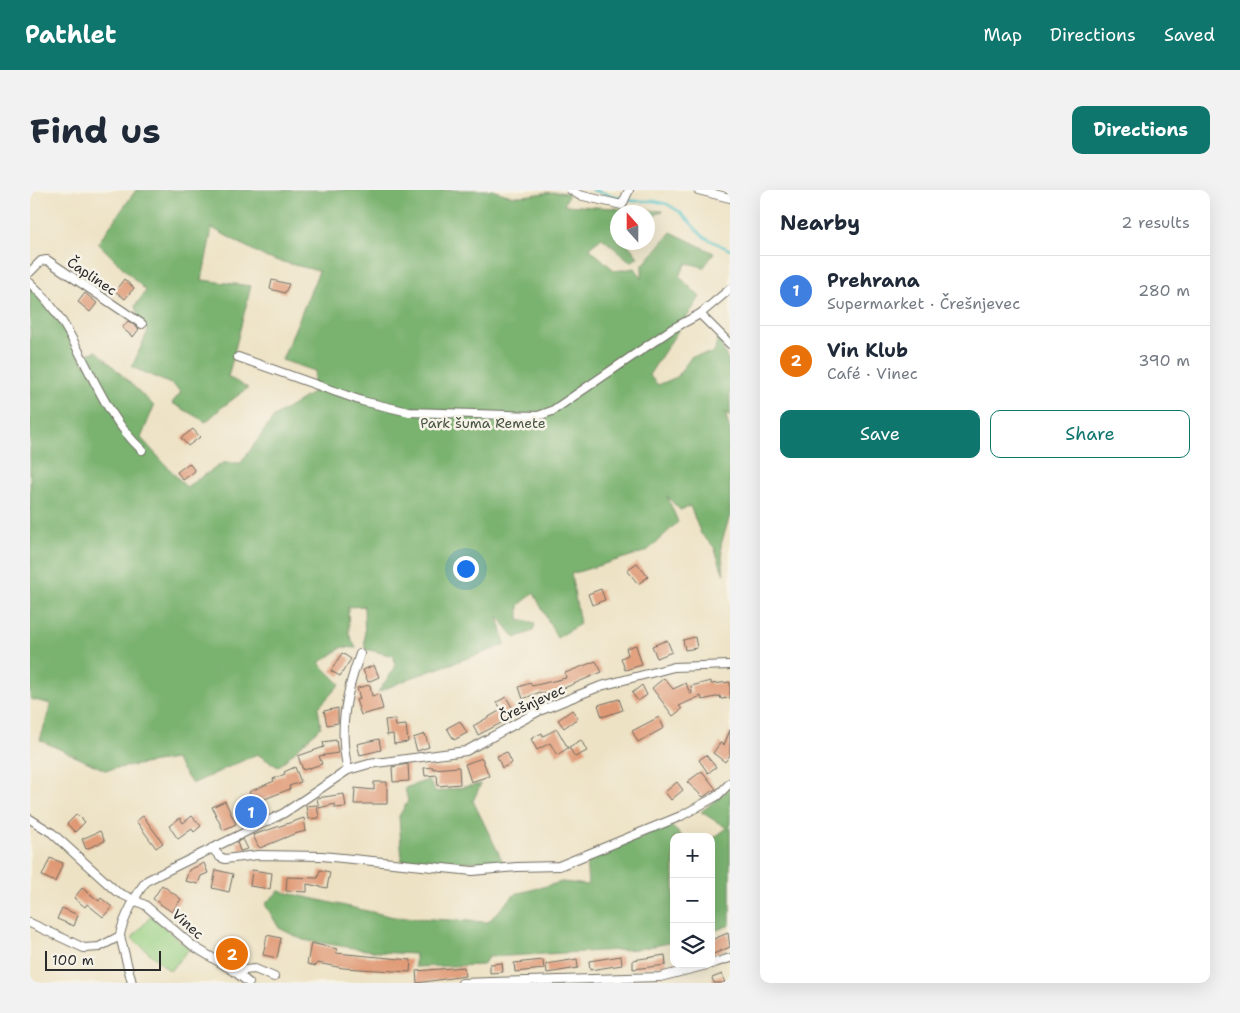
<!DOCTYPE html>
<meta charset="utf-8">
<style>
body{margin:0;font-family:"Shantell Sans",sans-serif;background:#f2f2f3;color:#1f2937}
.controls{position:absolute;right:15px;bottom:15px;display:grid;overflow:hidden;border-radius:10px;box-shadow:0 5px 20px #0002}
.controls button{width:45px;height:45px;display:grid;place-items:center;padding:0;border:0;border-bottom:1px solid #e0e1e3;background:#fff;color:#1f2937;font:25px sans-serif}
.compass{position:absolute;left:580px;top:15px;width:45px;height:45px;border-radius:50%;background:#fff;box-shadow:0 5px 20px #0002;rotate:339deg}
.scale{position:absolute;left:15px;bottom:12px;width:116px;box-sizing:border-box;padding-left:5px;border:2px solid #2b2b2b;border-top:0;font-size:14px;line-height:18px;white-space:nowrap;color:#2b2b2b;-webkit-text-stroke:4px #f7f3e8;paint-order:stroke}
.you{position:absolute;left:435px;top:378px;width:18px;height:18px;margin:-12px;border:4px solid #fff;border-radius:50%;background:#1a73e8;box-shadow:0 0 0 8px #1a73e833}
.badge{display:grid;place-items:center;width:32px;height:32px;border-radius:50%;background:#0f766e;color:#fff;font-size:16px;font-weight:700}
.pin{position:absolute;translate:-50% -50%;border:2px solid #fff;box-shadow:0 1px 5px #0006}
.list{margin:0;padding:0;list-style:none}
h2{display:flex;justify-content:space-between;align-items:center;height:65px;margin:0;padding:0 20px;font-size:21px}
h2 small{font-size:16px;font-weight:400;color:#747a83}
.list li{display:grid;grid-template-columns:32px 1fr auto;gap:15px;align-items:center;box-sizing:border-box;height:70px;padding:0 20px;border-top:1px solid #e0e1e3}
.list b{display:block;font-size:19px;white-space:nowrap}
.list p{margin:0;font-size:16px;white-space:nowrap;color:#747a83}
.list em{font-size:16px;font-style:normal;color:#747a83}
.actions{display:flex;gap:10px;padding:15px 20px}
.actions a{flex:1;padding:11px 0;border:1px solid #0f766e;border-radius:10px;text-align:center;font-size:18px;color:#0f766e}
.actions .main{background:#0f766e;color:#fff}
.icon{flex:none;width:28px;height:28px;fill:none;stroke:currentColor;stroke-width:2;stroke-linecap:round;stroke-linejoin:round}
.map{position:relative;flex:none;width:700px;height:793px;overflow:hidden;border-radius:10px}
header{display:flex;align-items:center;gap:30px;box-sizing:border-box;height:70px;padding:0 25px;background:#0f766e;color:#fff}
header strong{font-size:24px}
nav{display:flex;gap:28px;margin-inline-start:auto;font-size:18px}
.intro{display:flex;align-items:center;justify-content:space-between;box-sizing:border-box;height:120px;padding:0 30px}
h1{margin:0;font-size:35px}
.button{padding:12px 22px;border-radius:10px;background:#0f766e;color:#fff;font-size:18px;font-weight:700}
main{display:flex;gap:30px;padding:0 30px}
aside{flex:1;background:#fff;border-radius:10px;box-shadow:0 5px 20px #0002}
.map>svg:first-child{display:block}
.green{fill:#98d082;stroke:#627e56}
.forest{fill:#7ab270;stroke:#526e4e}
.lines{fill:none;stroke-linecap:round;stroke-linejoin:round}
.stream{stroke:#58c5cb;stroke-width:2.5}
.building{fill:#e09975}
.minor-casing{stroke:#6f6b61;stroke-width:10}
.minor{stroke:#fff;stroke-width:8}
.labels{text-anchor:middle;stroke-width:5;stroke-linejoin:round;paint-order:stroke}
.street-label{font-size:14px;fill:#2b2b2b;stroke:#f7f3e8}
.park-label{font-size:14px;fill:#465441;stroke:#f7f3e8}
</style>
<header>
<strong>Pathlet</strong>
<nav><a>Map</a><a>Directions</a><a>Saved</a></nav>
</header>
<div class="intro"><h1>Find us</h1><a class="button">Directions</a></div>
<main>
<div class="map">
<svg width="700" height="793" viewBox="0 0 700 793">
<rect width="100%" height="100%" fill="#f7f3e8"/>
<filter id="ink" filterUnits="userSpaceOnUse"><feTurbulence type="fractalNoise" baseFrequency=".02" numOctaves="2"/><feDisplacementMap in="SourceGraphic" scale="10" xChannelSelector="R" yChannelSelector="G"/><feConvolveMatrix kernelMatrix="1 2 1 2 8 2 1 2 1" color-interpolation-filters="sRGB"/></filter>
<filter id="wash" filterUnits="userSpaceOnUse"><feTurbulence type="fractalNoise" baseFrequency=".0096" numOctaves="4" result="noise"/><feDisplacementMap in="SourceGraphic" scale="20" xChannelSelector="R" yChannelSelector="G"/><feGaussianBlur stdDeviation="1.12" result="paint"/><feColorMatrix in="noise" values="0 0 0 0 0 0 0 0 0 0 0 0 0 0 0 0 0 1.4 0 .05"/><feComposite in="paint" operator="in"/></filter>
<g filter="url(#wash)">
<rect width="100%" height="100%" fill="#ede2c4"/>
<!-- green -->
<polygon class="green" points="121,726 159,759 140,781 102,748"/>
<!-- forest -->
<g class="forest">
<path d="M 106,0 L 462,0 C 469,2 479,6 486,6 C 507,6 515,0 539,3 L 534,15 L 633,21 L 618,29 L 618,22 L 588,22 L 588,52 L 597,53 L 608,67 L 601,72 L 572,48 L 559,58 L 585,81 L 605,78 L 612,88 L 612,76 L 641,42 L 684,63 L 674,77 L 657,73 L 649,86 L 670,107 L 619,185 L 628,195 L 647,187 L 662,166 L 684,163 L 688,147 L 700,176 L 700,227 L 695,222 L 700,241 L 700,325 L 691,355 L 694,385 L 684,357 L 671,344 L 660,316 L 650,320 L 637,306 L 648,332 L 617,361 L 541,384 L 550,434 L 527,448 L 504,403 L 489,415 L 489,429 L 505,433 L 503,441 L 485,448 L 468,426 L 475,455 L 383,487 L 348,502 L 365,478 L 364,466 L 335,459 L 334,416 L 318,417 L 319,444 L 326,458 L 313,457 L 289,473 L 310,494 L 288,518 L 291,537 L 248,577 L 227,564 L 162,594 L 145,569 L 75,580 L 10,550 L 21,514 L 0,509 L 0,95 L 30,134 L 56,176 L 56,164 L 67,161 L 124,216 L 111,248 L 156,297 L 193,273 L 211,273 L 244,227 L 282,203 L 285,181 L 252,170 L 289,81 L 237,68 L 182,38 L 172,90 L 221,96 L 198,187 L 218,198 L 191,218 L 176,232 L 142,213 L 151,202 L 143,195 L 102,177 L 118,141 L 108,127 L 105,116 L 116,101 L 68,53 Z"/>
<polygon points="398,590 406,602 451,594 443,611 473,672 372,671 369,626 378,611 375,598"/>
<polygon points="700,598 700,735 681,742 681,650 697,638 671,622"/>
<polygon points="640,635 653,647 644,647 644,752 609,759 458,767 453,775 385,777 385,764 349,762 273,750 249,738 235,714 249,701 364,727 458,732 485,704 532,692 558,695 556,669"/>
</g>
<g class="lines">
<!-- stream -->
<polyline class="stream" points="562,0 603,11 624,11 637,14 650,22 674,47 700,60"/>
</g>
<g id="blocks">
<!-- building -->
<g class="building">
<polygon points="94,89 104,98 95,109 85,101"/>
<polygon points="242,90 259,94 255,103 240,99"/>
<polygon points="55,103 67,113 60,122 48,112"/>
<polygon points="98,131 109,139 103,147 92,138"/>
<polygon points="163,239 170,247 158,256 151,248"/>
<polygon points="159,273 165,281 153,290 147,282"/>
<polygon points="607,373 618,387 608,394 597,380"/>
<polygon points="571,399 575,410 562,415 558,404"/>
<polygon points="665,447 667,458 655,460 653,450"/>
<polygon points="637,450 642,462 627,468 622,456"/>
<polygon points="606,455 612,475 595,480 591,468 598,465 596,458"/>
<polygon points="312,463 321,469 310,486 301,481"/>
<polygon points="566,471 572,482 534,498 534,500 511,504 510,502 493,509 489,497 500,493 502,496 536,488 535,483"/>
<polygon points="344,475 349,487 338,492 333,480"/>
<polygon points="634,488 643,499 656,493 660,504 662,503 661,496 681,491 681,494 700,492 700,508 691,509 690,506 672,510 671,506 649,516 652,519 643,526 622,498"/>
<polygon points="340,495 342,506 349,504 353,519 331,525 326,510 330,509 327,498"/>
<polygon points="612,495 617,505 608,511 602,503"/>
<polygon points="476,507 483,519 474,524 467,512"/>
<polygon points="589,509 593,520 572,527 568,515"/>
<polygon points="308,518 308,533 297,535 294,521"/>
<polygon points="471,520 477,530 448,545 443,536"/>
<polygon points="542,520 548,528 534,538 528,530"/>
<polygon points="629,527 634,538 608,552 602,541"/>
<polygon points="365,529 366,536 376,535 378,552 364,554 363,544 357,545 355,530"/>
<polygon points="430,531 437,543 424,550 417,538"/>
<polygon points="527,539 538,558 527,565 520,553 507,560 501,549 512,543 513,546"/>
<polygon points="700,540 700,565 695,572 683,563 690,553 694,555"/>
<polygon points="395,544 399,557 387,561 383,548"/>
<polygon points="349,549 351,560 330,565 327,554"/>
<polygon points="306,550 308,563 289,566 292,574 273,580 268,566 294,557 293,552"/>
<polygon points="551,550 557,561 545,567 539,557"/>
<polygon points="477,562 482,573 472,578 467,566"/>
<polygon points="676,565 686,577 678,583 669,570"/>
<polygon points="452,568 459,586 441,592 435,574"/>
<polygon points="378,574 379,591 363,592 362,577"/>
<polygon points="265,577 271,592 259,596 260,599 222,614 226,623 219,626 215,618 212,619 209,612 221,606 219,602 244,591 243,589 255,584 254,582"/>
<polygon points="403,577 403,579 429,577 430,594 408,596 407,585 395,586 394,578"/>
<polygon points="672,581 686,599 673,607 657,592"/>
<polygon points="344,592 357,592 357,614 324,614 325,598 344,600"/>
<polygon points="647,592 653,600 641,610 635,602"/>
<polygon points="314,604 316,617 305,618 305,614 289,618 287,608"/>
<polygon points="195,611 206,634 193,640 182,617"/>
<polygon points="287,615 289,628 278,629 276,616"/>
<polygon points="47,624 55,632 45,642 37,634"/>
<polygon points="113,626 133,653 126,658 106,631"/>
<polygon points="162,626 171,636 164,642 162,639 148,649 139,636 150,628 153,633"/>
<polygon points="274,628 276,641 264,644 230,658 228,656 223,645"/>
<polygon points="70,641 75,651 56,659 52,649"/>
<polygon points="213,649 218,659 210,661 207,652"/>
<polygon points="20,668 33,673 25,692 12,686"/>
<polygon points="174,673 178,683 171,686 168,694 155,691 159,680"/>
<polygon points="186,680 203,684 199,702 182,698"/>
<polygon points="222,680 242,683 240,699 220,696"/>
<polygon points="290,680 300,682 297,698 277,694 277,702 256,701 257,687 288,688"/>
<polygon points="132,695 151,709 142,722 123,709"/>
<polygon points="52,698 69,711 71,708 82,717 73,727 57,714 55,717 44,708"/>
<polygon points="32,718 48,725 44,736 27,729"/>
<polygon points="698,743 700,757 681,765 681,750"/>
<polygon points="237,745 251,748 247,768 233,765"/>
<polygon points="281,753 307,759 306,763 381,770 380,782 313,778 287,773 286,776 277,774"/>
<polygon points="635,765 636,775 603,779 603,770"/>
<polygon points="591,766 592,775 560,780 559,771"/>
<polygon points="547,769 548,778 517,783 516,774"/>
<polygon points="513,770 514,779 485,782 484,773"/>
<polygon points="472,773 473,782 460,783 460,774"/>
<polygon points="434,777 435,786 387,793 386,781"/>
<polygon points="692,784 695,793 684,793 682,788"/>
</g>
</g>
</g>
<g filter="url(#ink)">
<use href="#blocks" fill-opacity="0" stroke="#6f6b61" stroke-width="1"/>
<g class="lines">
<defs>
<g id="minor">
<polyline points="541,0 549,5 592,15 599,0"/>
<polyline points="668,0 700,8"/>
<polyline points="0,82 11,71 17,70 112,134"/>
<path d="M 0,93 C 51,138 62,214 112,260"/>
<polyline points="670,124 700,154"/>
<polyline points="208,167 332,211 379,222 508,226 522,221 642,139 670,124 700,99"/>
<path d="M 318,580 C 308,540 316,502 330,464"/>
<polyline points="0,629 22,643 87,702 115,715 163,756 204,781 219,793"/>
<polyline points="182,658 190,667 195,669 228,665 292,666 443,681 487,677 529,676 651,626 687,606 700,593"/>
<path d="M 0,733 L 54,758 L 69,757 L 90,746 C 91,734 109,697 118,690 L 254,623 L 318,580 L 339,574 L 436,561 L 509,521 L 571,496 L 644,477 L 700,475"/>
<polyline points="90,746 102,793"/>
<polyline points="681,774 700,768"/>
<polyline points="204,781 225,779 244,787"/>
<polyline points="432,793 630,787 681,774"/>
</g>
</defs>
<!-- minor casing -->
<use href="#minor" class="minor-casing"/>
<!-- minor -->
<use href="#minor" class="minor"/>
</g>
</g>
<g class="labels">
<!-- street labels -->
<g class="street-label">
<text transform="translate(62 86) rotate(34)" y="5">Čaplinec</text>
<text transform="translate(502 513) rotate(-25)" y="5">Črešnjevec</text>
<text transform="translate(158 734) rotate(42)" y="5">Vinec</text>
</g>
<!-- park labels -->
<g class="park-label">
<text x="453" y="238">Park šuma Remete</text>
</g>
</g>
</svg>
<div class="controls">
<button>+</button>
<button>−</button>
<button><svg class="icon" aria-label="layers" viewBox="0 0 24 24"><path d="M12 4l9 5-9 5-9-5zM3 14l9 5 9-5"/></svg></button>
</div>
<svg class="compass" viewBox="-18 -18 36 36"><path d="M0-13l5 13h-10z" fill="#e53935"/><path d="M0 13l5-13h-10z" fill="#747a83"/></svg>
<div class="scale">100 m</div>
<div class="you"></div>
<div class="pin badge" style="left:221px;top:622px;background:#3f7fe0">1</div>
<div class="pin badge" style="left:202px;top:764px;background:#e8710a">2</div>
</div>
<aside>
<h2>Nearby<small>2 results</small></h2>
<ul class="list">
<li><span class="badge" style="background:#3f7fe0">1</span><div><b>Prehrana</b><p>Supermarket · Črešnjevec</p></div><em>280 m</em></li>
<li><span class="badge" style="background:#e8710a">2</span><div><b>Vin Klub</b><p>Café · Vinec</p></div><em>390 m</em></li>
</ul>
<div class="actions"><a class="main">Save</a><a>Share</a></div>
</aside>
</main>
